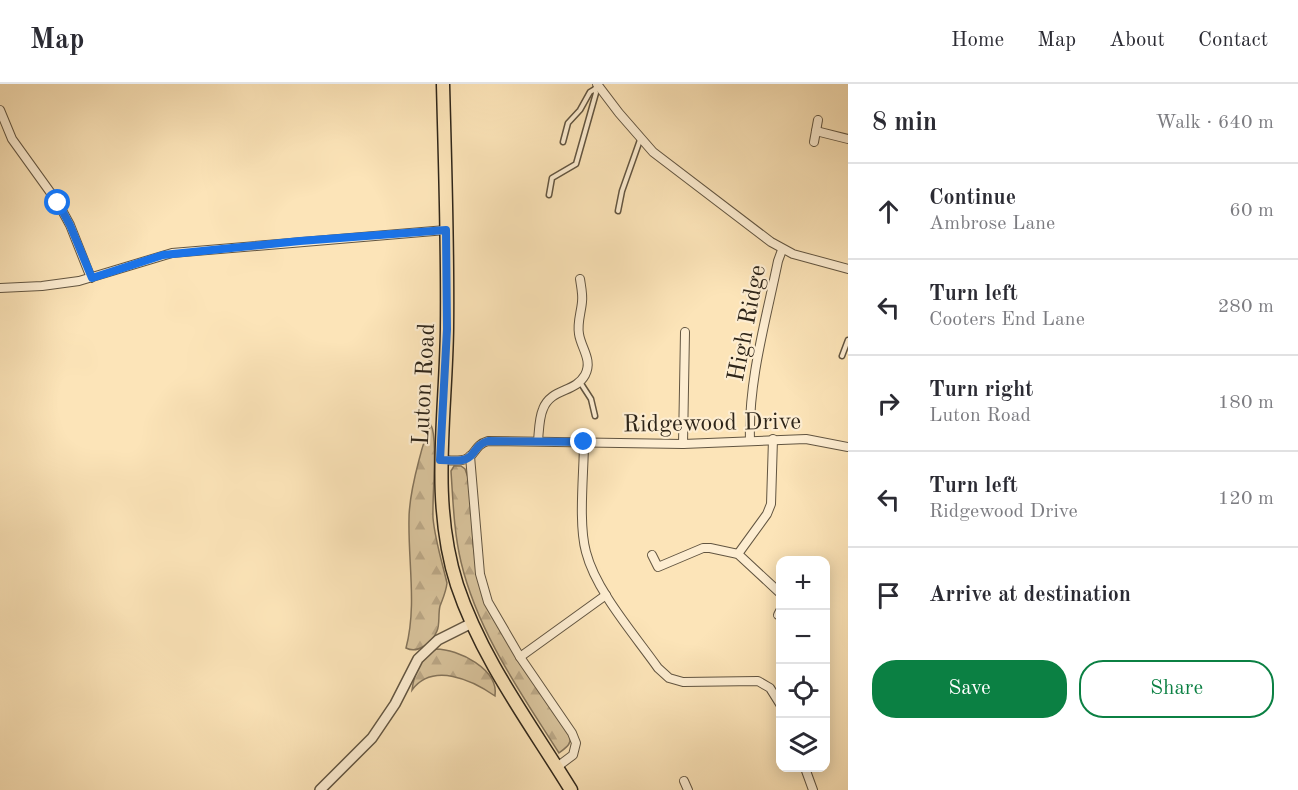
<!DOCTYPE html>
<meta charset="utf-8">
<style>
body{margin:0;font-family:"Old Standard TT",serif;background:#f2f2f3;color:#2b2b33}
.controls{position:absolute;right:18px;bottom:18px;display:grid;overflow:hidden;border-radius:12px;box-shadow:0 3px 15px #0003}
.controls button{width:54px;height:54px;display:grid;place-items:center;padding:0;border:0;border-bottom:2px solid #e1e1e2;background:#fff;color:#2b2b33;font:30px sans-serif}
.stop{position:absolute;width:18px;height:18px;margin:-14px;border:4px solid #1a73e8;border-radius:50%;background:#fff}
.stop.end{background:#1a73e8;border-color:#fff;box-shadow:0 2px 6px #0008}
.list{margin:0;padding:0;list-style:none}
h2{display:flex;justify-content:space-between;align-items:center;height:78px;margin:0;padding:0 24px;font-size:26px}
h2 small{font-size:20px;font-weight:400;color:#7c7c81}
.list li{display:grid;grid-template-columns:39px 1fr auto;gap:18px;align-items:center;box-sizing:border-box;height:96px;padding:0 24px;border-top:2px solid #e1e1e2}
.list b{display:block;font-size:22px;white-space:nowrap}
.list p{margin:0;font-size:20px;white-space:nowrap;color:#7c7c81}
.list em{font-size:20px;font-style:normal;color:#7c7c81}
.actions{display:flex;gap:12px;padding:18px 24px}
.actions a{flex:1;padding:14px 0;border:2px solid #0b8043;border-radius:24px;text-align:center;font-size:21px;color:#0b8043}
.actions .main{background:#0b8043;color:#fff}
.icon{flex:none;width:33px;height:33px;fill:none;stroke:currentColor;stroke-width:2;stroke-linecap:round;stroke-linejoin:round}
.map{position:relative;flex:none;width:848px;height:706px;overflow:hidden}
header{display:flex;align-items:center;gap:36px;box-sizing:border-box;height:84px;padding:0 30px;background:#fff;border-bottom:2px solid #e1e1e2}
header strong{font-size:28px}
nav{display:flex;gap:33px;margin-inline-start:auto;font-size:21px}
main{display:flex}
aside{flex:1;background:#fff}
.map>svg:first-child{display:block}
.forest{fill:url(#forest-firs);stroke:#84745b;stroke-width:1.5}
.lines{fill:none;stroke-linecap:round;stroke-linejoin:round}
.service-casing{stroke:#625541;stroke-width:7}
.minor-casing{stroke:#625541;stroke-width:10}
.tertiary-casing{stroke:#625541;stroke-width:12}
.primary-casing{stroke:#2e2519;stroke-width:15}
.service{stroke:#fdedd1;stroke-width:4}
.minor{stroke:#fdedd1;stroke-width:8}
.tertiary{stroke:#fdedd1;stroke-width:9}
.primary{stroke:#fce4b8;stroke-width:12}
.route{stroke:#1a73e8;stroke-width:8}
.labels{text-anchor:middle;stroke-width:4.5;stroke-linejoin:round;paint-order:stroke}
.street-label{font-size:24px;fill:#2e2519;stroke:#fdedd1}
</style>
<header>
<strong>Map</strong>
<nav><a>Home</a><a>Map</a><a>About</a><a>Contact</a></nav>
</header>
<main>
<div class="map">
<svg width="848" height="706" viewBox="0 0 848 706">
<defs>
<pattern id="forest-firs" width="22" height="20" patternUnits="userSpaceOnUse" patternTransform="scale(1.5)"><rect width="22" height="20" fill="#d9c49d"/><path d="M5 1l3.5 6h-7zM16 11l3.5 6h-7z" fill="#bba887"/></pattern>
</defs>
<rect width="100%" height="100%" fill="#fce4b8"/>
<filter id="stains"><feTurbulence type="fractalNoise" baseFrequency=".00333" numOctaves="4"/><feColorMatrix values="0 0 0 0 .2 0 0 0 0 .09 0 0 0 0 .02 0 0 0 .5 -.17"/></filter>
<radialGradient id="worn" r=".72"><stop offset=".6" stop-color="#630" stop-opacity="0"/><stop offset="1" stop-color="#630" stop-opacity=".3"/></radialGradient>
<!-- forest -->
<g class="forest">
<path d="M 431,341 C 438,354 432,414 433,434 C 435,456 442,478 447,499 C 446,508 443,514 440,522 C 438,530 440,540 437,547 C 432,559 418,570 406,564 C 417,522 408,478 409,435 C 409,415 414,395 419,376 C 422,364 425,352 431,341 Z"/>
<path d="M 454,382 L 461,382 L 465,385 L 471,402 L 473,460 L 478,493 L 489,524 L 570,650 C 572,660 567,663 559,669 C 521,609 478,549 461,478 C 454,449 453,417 451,387 Z"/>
<path d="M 436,565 C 458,565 499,585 495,612 C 472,596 433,578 412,606 C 414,590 420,573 436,565 Z"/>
</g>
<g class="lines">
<defs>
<g id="service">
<polyline points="563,58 568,39 580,26 590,8 595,5"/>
<polyline points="549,111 552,94 576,80 596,9 595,5 597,3"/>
<polyline points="618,127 622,107 640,56"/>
<polyline points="842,272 848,256"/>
<polyline points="580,298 591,315 595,332"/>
</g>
<g id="minor">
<polyline points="597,0 619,29 653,68 771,158 793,170 848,185"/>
<polyline points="0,26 12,55 58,119 70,141 91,194"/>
<polyline points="816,47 848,55"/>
<polyline points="814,58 818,36"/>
<polyline points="0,204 42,202 79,197 172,169 446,146"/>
<path d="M 538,357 C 539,347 539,334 543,325 C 551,304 575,309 585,291 C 593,276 581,264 579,250 C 577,239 581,229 582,218 C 583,211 581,202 580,195"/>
<path d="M 750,357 C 748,297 766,236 778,177 L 782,166"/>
<path d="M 584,358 C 584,388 578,439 586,468 C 596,507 634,550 658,584 L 669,594 L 683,598 L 758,597 L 770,604 L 780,620"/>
<polyline points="683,360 685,248"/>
<polyline points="470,372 480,490 488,518 520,573 572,649 576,659 573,671 557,683"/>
<path d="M 440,376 C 448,376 459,378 466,375 C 476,371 474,361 488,357 L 683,360 L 806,355 L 848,363"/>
<polyline points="738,470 767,430 771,420 773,355"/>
<polyline points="652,471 658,483 703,464 710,464 738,470 780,509"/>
<polyline points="778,531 780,527"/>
<polyline points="520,573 606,511"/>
<polyline points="805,684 813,706"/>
<polyline points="684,697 688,706"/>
</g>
<polyline id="tertiary" points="320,706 372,654 395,620 418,575 438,556 472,539"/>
<path id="primary" d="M 443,0 C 445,81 448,163 447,244 C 446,331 430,417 457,501 C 482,576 530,639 571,706"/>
</defs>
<!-- service casing -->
<use href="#service" class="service-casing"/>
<!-- minor casing -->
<use href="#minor" class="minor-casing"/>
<!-- tertiary casing -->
<use href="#tertiary" class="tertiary-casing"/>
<!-- primary casing -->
<use href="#primary" class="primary-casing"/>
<!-- service -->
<use href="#service" class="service"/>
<!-- minor -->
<use href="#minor" class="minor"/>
<!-- tertiary -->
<use href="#tertiary" class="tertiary"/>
<!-- primary -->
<use href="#primary" class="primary"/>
</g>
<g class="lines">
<!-- route -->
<path class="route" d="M 58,119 L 70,141 L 92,194 L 163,171 L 300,157 L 446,146 L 447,245 L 440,376 C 448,376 459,378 466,375 C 476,371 474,361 488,357 L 584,358"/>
</g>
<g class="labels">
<!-- street labels -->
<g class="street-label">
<text transform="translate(746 239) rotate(-79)" y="8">High Ridge</text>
<text transform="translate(423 300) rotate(-87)" y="8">Luton Road</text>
<text transform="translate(712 338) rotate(-1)" y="8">Ridgewood Drive</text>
</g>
</g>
<rect width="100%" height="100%" filter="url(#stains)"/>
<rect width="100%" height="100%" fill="url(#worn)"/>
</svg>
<div class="controls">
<button>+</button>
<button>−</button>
<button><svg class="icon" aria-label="locate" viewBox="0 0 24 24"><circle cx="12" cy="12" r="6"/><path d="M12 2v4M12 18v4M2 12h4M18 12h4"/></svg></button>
<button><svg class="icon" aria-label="layers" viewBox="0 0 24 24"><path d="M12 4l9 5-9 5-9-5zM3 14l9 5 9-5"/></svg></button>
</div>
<div class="stop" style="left:58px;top:119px"></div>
<div class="stop end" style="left:584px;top:358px"></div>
</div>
<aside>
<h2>8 min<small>Walk · 640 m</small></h2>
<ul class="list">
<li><svg class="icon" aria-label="ahead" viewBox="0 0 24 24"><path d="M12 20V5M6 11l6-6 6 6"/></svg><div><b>Continue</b><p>Ambrose Lane</p></div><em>60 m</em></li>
<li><svg class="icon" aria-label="left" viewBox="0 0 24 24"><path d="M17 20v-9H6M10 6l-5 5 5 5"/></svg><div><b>Turn left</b><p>Cooters End Lane</p></div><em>280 m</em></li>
<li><svg class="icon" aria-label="right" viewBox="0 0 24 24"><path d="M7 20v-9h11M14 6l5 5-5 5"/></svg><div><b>Turn right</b><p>Luton Road</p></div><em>180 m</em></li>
<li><svg class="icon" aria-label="left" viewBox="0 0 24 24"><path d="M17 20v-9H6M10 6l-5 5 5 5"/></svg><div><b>Turn left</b><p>Ridgewood Drive</p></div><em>120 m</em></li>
<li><svg class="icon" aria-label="arrive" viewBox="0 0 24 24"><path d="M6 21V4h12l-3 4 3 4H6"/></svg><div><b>Arrive at destination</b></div></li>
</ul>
<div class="actions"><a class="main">Save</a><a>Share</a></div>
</aside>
</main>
